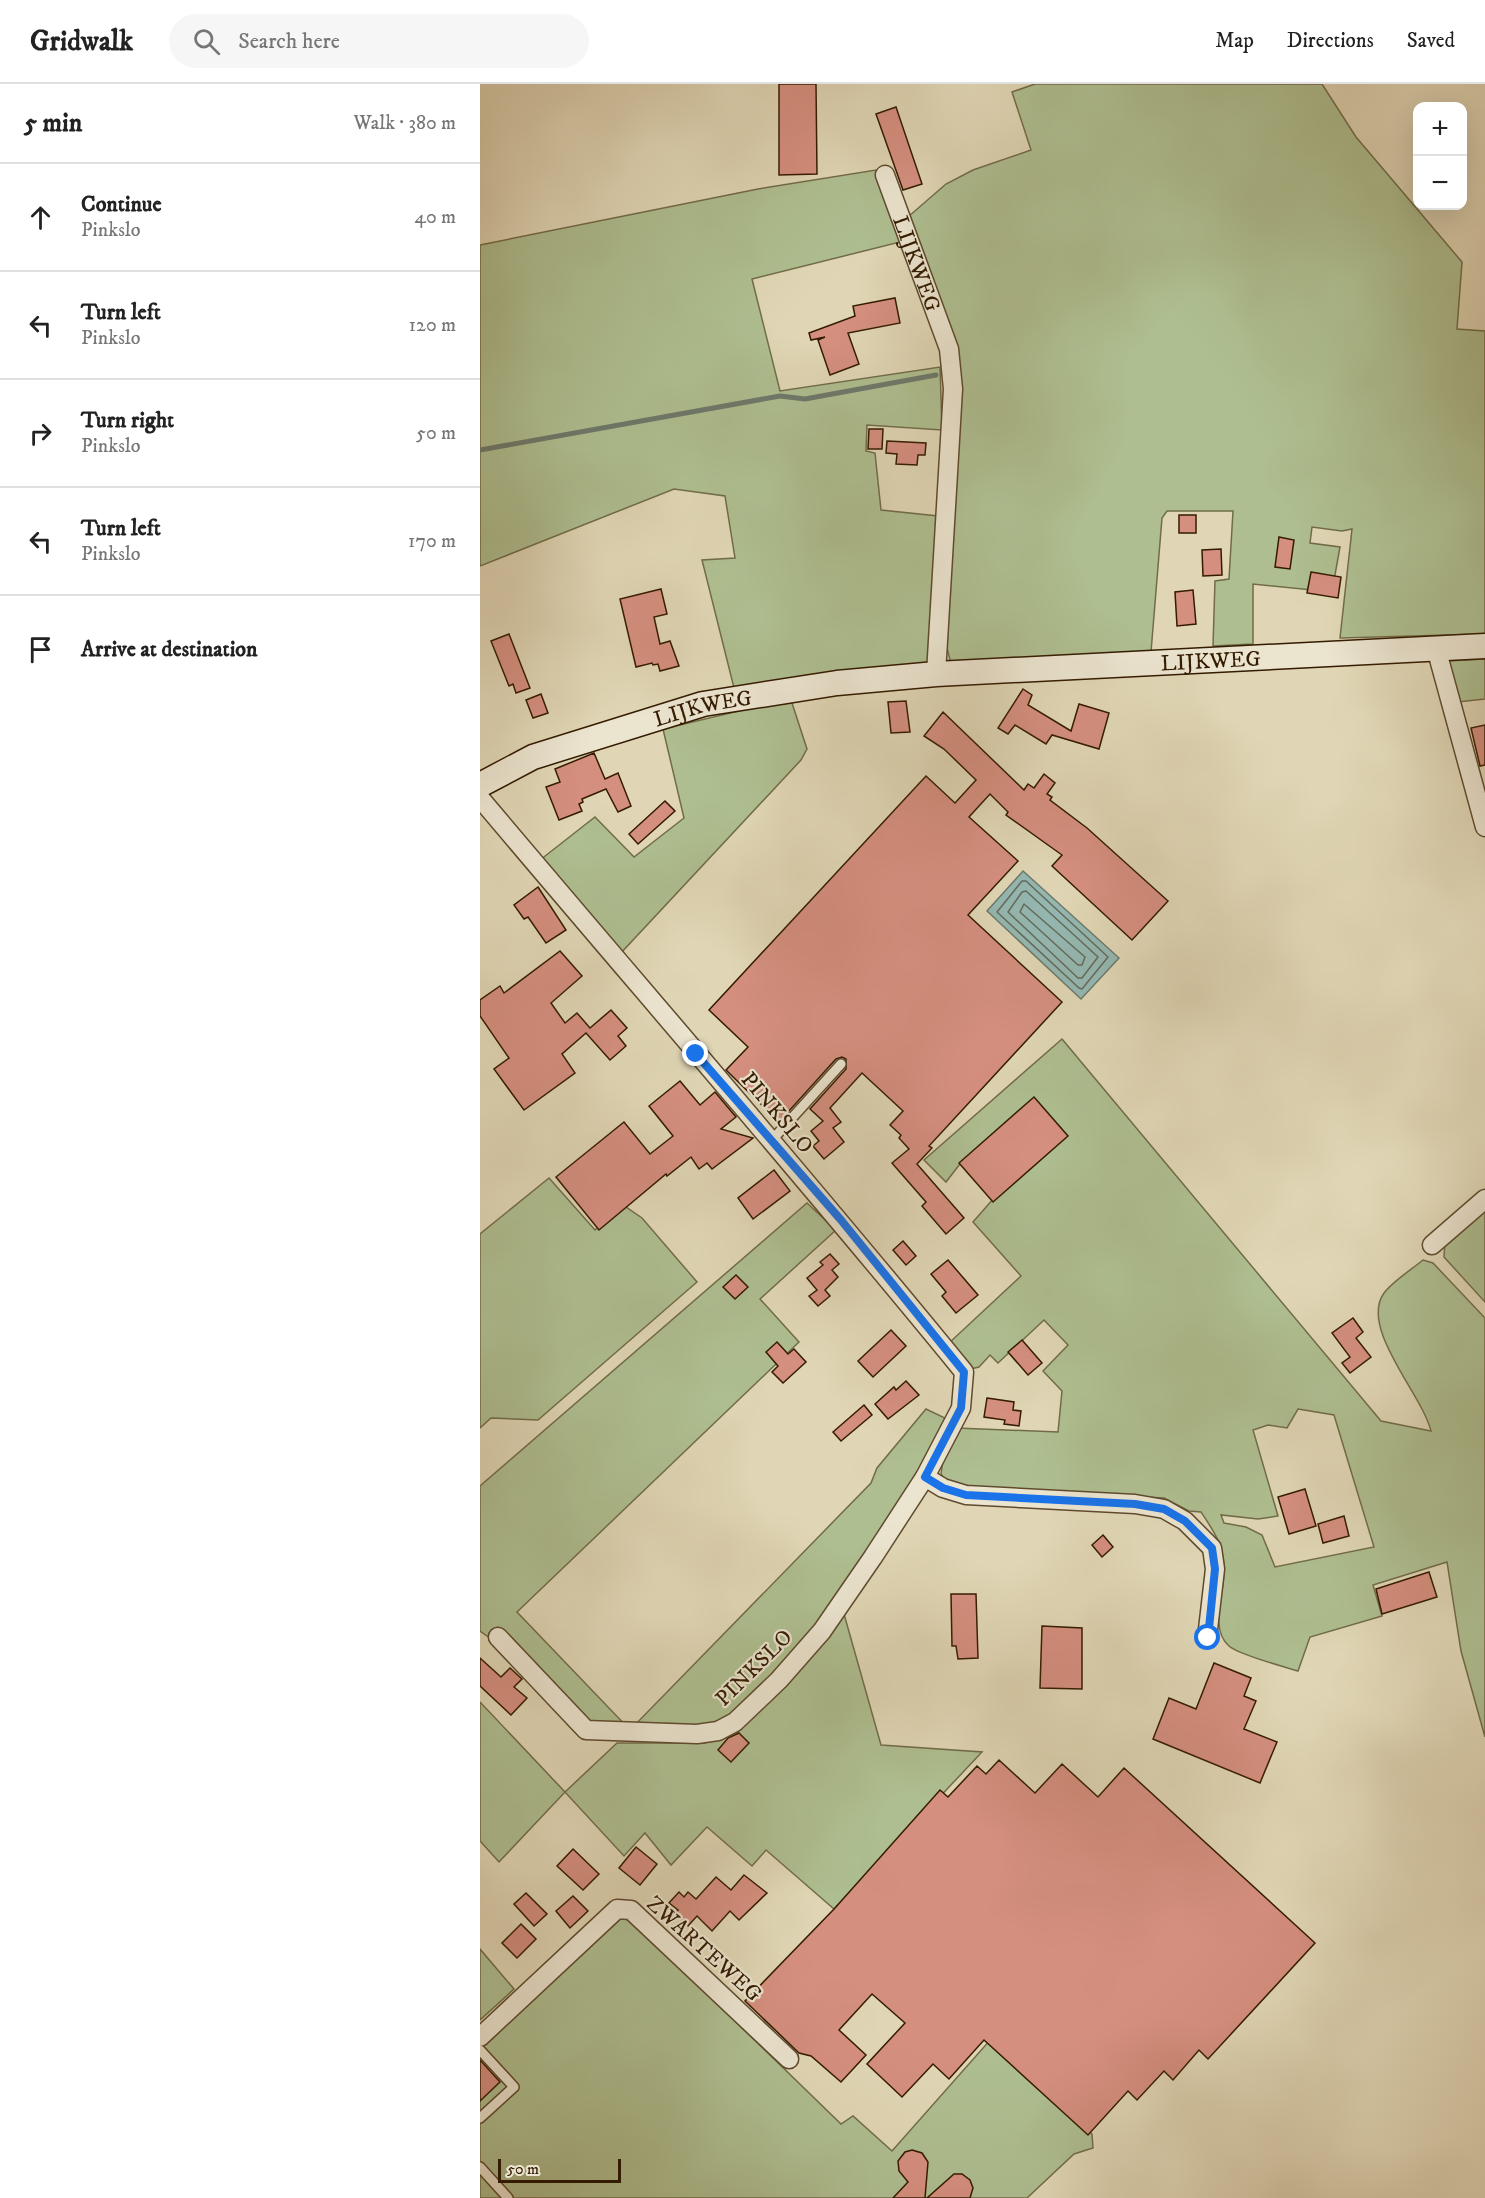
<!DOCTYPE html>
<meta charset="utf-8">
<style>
body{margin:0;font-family:"IM FELL DW Pica",serif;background:#f6f6f6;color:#222}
.controls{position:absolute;right:18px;top:18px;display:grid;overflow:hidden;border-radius:12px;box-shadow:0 6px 24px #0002}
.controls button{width:54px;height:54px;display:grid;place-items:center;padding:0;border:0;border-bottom:2px solid #e0e0e0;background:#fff;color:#222;font:30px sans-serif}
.scale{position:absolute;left:18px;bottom:15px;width:123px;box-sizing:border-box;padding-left:6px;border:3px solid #341b01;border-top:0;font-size:16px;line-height:21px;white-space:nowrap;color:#341b01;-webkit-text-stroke:4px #ebe4cf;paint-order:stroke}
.stop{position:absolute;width:18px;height:18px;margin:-14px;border:4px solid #1a73e8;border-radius:50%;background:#fff}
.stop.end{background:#1a73e8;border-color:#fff;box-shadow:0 2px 6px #0008}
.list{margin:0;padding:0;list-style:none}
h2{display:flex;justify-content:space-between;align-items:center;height:78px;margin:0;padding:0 24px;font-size:26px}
h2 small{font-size:20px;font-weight:400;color:#767676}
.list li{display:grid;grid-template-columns:39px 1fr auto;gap:18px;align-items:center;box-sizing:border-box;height:108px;padding:0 24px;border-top:2px solid #e0e0e0}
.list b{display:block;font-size:22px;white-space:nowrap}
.list p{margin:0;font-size:20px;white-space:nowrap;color:#767676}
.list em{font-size:20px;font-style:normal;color:#767676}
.icon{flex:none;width:33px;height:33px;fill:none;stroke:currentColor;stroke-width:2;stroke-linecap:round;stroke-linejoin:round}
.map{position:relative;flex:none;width:1005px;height:2114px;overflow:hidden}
header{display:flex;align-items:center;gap:36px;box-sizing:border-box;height:84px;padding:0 30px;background:#fff;border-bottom:2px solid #e0e0e0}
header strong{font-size:28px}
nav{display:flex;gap:33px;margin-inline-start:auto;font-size:21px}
.search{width:420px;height:54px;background:#f6f6f6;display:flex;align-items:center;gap:15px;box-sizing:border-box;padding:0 21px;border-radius:33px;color:#767676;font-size:22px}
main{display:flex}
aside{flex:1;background:#fff}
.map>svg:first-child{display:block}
.green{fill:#aebe90;stroke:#716c48;stroke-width:1.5;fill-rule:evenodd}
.water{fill:#94b8b2;stroke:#6e796b;stroke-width:1.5}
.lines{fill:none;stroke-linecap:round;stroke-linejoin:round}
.shore{stroke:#646a5a;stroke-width:1.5}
.stream{stroke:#6e796b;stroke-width:5}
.building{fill:#d58f7f;stroke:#341b01;stroke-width:1.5}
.lane-casing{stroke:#5f4a2e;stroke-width:12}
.street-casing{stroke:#5f4a2e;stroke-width:21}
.secondary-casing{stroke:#341b01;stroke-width:27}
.lane{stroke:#ebe4cf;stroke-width:9}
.street{stroke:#ebe4cf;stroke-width:18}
.secondary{stroke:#ebe4cf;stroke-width:24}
.route{stroke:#1a73e8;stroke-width:8}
.labels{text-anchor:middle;stroke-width:4.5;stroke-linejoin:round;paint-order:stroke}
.street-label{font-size:22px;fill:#341b01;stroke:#ebe4cf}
</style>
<header>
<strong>Gridwalk</strong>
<div class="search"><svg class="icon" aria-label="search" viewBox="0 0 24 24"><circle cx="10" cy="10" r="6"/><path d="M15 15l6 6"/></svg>Search here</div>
<nav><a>Map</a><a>Directions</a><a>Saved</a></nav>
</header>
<main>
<aside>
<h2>5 min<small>Walk · 380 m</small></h2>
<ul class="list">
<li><svg class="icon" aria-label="ahead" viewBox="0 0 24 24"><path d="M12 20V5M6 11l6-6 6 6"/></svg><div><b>Continue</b><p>Pinkslo</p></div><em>40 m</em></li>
<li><svg class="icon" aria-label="left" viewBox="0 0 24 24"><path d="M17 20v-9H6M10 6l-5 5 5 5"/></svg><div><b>Turn left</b><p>Pinkslo</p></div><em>120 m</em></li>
<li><svg class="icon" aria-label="right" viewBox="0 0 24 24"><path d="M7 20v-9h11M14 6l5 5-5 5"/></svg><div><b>Turn right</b><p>Pinkslo</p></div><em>50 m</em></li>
<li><svg class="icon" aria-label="left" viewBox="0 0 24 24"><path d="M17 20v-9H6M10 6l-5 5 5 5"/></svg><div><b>Turn left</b><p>Pinkslo</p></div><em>170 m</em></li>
<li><svg class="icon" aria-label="arrive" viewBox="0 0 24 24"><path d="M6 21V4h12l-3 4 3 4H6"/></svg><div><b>Arrive at destination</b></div></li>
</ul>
</aside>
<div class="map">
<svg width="1005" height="2114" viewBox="0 0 1005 2114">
<rect width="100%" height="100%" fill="#e0d6b5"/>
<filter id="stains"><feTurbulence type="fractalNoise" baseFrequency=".00333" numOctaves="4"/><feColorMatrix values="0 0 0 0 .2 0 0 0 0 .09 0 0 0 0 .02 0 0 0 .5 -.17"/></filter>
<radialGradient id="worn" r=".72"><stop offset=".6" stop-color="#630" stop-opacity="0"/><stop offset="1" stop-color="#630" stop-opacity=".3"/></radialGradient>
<!-- green -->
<g class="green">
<polygon points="555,0 842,0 876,53 982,178 977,245 1005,247 1005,550 860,554 872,445 862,447 832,443 830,459 860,463 852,508 773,500 773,560 733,562 735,497 749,495 753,427 687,427 682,434 671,568 480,582 470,576 467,564 477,321 428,133 466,100 493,86 551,66 532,8"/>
<polygon points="396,86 420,158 272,195 300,307 460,283 462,346 387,341 386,367 395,369 401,426 458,432 450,575 442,585 255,608 222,476 255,474 245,412 194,405 0,482 0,161 278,105"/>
<polygon points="1005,575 1005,615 978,618 967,577"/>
<polygon points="312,619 327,665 321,676 139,871 60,776 115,733 154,773 204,734 183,645 284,621"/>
<path d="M 582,955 L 901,1337 L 951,1347 C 942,1310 879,1244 904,1209 C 913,1197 931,1186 943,1176 L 953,1179 L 1005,1234 L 1005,1653 L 981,1567 L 967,1478 L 893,1501 L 902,1532 L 830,1553 L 818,1587 C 802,1582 759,1571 749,1562 C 728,1544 746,1506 744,1482 C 743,1460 733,1446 721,1428 L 709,1427 L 684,1414 L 470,1403 L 461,1390 L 463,1377 L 477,1344 L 578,1348 L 582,1307 L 563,1287 L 588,1261 L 564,1236 L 518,1279 L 510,1271 L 499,1283 L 487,1286 L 469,1259 L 541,1192 L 493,1138 L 514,1114 L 483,1076 L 466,1098 L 444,1076 ZM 818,1325 L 854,1331 L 894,1463 L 795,1483 L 782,1451 L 766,1443 L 744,1439 L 741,1431 L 778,1435 L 798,1432 L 773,1346 L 788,1341 L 807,1344 Z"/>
<polygon points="69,1094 115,1146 143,1121 162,1134 217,1198 58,1336 11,1334 0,1344 0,1150"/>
<polygon points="327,1119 356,1146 280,1215 319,1258 37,1528 150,1646 391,1399 397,1384 446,1325 467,1335 459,1354 391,1470 329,1558 260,1628 235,1645 191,1648 113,1645 92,1638 17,1559 0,1547 0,1402"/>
<polygon points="1005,1124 1005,1218 964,1173 965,1158"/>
<polygon points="364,1530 401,1661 502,1668 354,1825 286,1766 272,1782 227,1743 191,1781 165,1749 144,1772 85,1708 19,1778 0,1757 0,1618 85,1708 137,1659 225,1659 256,1650"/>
<polygon points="139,1833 152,1837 361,2040 373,2032 412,2067 511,1955 612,2050 613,2064 594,2070 547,2114 0,2114 0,1963"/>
<polygon points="0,1865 34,1905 0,1936"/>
</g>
<!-- water -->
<polygon class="water" points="543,787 639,874 601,915 507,827"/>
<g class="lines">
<!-- shore -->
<g class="shore">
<polygon points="542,797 546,797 628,873 602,905 599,904 517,828"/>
<polygon points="546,807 618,873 602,894 598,894 528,828 542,808"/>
<polygon points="544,820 605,873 602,881 598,881 540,828"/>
</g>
<!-- stream -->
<polyline class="stream" points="0,366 300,312 325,315 456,291"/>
</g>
<!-- building -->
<g class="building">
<polygon points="299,0 336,0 337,90 299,91"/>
<polygon points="416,23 442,100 423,106 396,30"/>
<polygon points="415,214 420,239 368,249 379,280 350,291 338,256 345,253 331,256 329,249 375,232 373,222"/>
<polygon points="389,345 403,345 402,365 388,365"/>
<polygon points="407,357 446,359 445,371 438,371 437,381 416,380 417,370 406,369"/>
<rect x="699" y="431" width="17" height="18"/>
<polygon points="799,453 814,456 810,485 795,483"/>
<polygon points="741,465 742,491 723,492 722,466"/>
<polygon points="831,488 861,493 858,514 827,509"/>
<polygon points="181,505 187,530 174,533 180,560 190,557 199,582 180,587 178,580 173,581 172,579 156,583 140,515"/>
<polygon points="713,506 716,540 697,542 695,508"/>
<polygon points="29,550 50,604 36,609 33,600 29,602 11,557"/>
<polygon points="543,605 552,611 548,621 591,647 599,620 629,629 619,665 572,651 566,660 535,641 528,650 518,644"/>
<polygon points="61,610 68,629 53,634 46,616"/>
<polygon points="426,617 430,648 411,649 408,618"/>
<polygon points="463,628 544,706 548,700 554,704 564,690 575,699 567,710 572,713 570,716 607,744 688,817 652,856 572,782 582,771 526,731 528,728 510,710 489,733 538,777 488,831 582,918 449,1062 452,1064 437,1080 484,1134 466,1150 442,1122 446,1118 412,1079 429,1065 419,1054 421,1051 410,1041 423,1027 382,989 350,1024 361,1038 353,1044 364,1058 344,1075 333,1062 339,1057 331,1047 343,1037 330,1025 366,985 366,975 362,973 356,975 299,1038 246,986 268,963 229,926 446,692 475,719 496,696 464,665 444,652"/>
<polygon points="1005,641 1005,681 1000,682 991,644"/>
<polygon points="114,669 125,695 138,689 151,722 138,728 126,705 102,715 103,718 99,720 102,727 79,736 66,703 80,698 75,685"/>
<polygon points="185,717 195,727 158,760 149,750"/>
<polygon points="58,803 86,846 66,859 48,833 44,835 34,821"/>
<polygon points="80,867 102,892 71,919 85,939 97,929 110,944 131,926 147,944 138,952 146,962 130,976 106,949 82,970 95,989 44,1026 14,985 29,974 0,932 0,916 20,902 24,909"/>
<polygon points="200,997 220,1021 235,1008 256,1033 241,1045 273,1054 232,1085 227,1079 219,1085 211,1073 187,1092 186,1090 119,1146 76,1093 144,1038 170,1070 193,1052 169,1022"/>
<polygon points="554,1013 588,1052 513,1118 479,1079"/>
<polygon points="294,1086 310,1107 273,1135 258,1114"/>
<polygon points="423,1157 436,1172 426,1181 413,1166"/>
<polygon points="350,1170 359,1180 352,1186 358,1193 345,1206 350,1212 338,1222 329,1212 337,1206 327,1194 343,1181 340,1178"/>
<polygon points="468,1176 498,1211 476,1229 462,1212 466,1208 451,1190"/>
<polygon points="256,1191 268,1203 255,1215 243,1203"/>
<polygon points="873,1234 883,1248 876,1254 891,1273 870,1289 862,1279 870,1273 852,1249"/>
<polygon points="411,1246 426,1262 393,1293 378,1277"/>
<polygon points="542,1256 562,1279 548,1291 528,1268"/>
<polygon points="297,1258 308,1270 314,1265 326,1278 303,1299 292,1288 298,1282 286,1268"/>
<polygon points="426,1297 439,1311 408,1335 395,1320 414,1303 416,1306"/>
<polygon points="507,1314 534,1318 533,1326 541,1327 539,1342 524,1340 525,1336 504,1333"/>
<polygon points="384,1321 392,1331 361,1357 353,1348"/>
<polygon points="825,1405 836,1442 809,1450 798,1413"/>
<polygon points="864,1432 869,1452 843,1459 838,1440"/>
<polygon points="623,1451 633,1463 622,1473 612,1461"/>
<polygon points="949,1488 957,1513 902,1530 896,1505"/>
<polygon points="471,1510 496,1510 498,1574 478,1575 476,1562 472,1562"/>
<polygon points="562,1542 602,1544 602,1605 560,1604"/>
<polygon points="0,1574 21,1593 30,1584 42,1595 34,1603 47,1614 31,1631 0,1602"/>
<polygon points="734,1579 771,1594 764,1612 776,1617 764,1645 797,1658 780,1699 673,1655 689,1614 716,1625"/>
<polygon points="259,1649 269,1659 251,1678 238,1666 248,1654"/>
<polygon points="519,1676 555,1709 582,1680 618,1713 644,1684 835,1859 728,1975 719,1966 693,1996 684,1987 657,2016 648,2007 608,2051 504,1956 469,1995 453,1980 422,2013 387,1980 425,1939 392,1910 359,1946 386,1971 361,1998 331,1972 319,1969 265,1917 355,1824 460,1706 468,1713 497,1682 506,1690"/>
<polygon points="156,1763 177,1780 160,1801 139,1784"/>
<polygon points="93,1765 119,1790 103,1806 77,1782"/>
<polygon points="264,1791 287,1809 259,1836 250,1827 232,1847 217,1832 208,1842 194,1829 198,1826 189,1819 199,1808 204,1813 208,1808 216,1815 236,1793 251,1806"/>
<polygon points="46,1809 67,1830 54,1842 34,1820"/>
<polygon points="93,1812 108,1827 90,1844 76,1827"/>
<polygon points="41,1840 56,1855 37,1874 22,1859"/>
<polygon points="0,1976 20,1998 0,2017"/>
<polygon points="432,2066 442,2069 448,2078 445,2114 413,2114 428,2098 419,2087 418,2077 425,2068"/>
<polygon points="474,2090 482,2090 490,2096 493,2104 490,2114 447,2114"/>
</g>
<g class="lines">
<defs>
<g id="lane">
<polyline points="292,1056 361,980"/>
<polyline points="0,1966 34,2003 0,2034"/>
<polyline points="0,2083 28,2114"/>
</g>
<g id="street">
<path id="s1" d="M 405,91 L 469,265 L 473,305 L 456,590"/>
<polyline points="956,564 1005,743"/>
<path d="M 0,714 C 161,905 326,1094 484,1288 L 481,1324 L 445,1393 L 393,1473 L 342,1547 L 299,1596 L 255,1638 L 238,1647 L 217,1650 L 106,1646 L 18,1553"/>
<polyline points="952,1161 1005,1115"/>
<polyline points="445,1393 463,1404 486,1411 655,1420 684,1425 705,1437 732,1464 735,1485 727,1554"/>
<polyline points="0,1953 137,1825 151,1826 309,1975"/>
</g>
<g id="secondary">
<path id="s2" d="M 0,701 L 53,673 L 223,620 L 357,599 L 456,590 L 1005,562"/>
</g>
</defs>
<!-- lane casing -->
<use href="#lane" class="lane-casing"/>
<!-- street casing -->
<use href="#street" class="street-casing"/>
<!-- secondary casing -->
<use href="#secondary" class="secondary-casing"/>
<!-- lane -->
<use href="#lane" class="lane"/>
<!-- street -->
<use href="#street" class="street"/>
<!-- secondary -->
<use href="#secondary" class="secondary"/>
</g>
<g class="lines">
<!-- route -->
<polyline class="route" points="216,970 361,1136 484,1288 481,1324 445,1393 463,1404 486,1411 655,1420 684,1425 705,1437 732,1464 735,1485 728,1554"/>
</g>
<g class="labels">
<!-- street labels -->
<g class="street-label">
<text dy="8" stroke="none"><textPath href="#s1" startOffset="94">LIJKWEG</textPath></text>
<text dy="8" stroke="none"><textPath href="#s2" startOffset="748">LIJKWEG</textPath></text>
<text dy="8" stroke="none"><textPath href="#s2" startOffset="237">LIJKWEG</textPath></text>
<text transform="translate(298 1028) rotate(50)" y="8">PINKSLO</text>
<text transform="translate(273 1583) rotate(-45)" y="8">PINKSLO</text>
<text transform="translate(225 1864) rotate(42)" y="8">ZWARTEWEG</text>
</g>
</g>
<rect width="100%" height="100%" filter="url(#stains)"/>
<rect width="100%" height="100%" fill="url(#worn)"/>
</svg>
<div class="controls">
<button>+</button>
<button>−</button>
</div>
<div class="scale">50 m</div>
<div class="stop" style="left:728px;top:1554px"></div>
<div class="stop end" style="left:216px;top:970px"></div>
</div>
</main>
